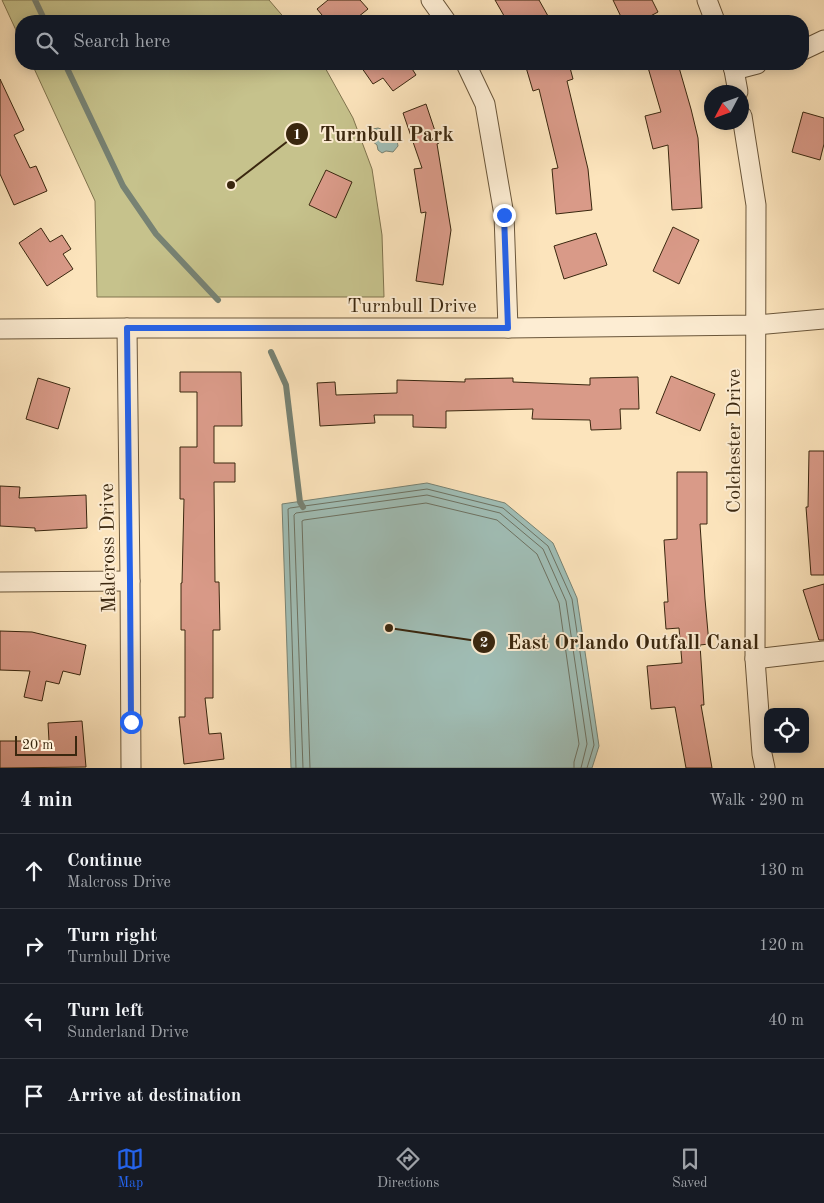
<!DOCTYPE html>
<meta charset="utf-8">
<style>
body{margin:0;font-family:"Old Standard TT",serif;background:#242831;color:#f1f3f6}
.controls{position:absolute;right:15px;bottom:15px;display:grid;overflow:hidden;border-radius:10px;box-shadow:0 2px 12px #0003}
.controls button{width:45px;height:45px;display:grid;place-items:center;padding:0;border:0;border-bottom:1px solid #363941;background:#171b24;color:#f1f3f6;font:25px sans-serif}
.compass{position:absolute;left:704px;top:85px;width:45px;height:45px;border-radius:50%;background:#171b24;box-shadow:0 2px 12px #0003;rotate:229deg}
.scale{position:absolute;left:15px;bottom:12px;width:62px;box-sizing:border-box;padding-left:5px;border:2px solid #3a270f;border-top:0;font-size:14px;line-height:18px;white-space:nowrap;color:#3a270f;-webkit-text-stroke:4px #fdedd3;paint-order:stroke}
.stop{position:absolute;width:15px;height:15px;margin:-11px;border:4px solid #2563eb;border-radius:50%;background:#fff}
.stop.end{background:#2563eb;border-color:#fff;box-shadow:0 1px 5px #0008}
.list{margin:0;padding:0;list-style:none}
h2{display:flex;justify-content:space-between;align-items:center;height:65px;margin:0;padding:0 20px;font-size:21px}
h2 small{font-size:16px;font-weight:400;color:#9ea1a6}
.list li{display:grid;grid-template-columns:32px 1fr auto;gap:15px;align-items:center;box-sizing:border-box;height:75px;padding:0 20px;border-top:1px solid #363941}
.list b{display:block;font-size:19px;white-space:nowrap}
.list p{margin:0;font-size:16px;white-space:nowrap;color:#9ea1a6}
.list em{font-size:16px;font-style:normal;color:#9ea1a6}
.icon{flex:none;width:28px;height:28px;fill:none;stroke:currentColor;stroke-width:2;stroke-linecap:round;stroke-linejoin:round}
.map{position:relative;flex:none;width:824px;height:768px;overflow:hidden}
.search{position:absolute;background:#171b24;box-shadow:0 2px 12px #0003;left:15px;right:15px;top:15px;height:55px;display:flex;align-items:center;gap:12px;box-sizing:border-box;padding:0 18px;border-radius:20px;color:#9ea1a6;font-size:19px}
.sheet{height:365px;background:#171b24}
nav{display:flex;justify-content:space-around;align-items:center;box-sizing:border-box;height:70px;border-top:1px solid #363941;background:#171b24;font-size:14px;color:#9ea1a6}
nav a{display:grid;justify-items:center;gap:2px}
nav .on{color:#2563eb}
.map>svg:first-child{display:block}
.green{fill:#c6c28c;stroke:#80744e}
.water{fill:#a0beb6;stroke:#778273}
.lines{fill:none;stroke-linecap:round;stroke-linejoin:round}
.shore{stroke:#6d7262;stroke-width:1}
.stream{stroke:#778273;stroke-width:6}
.building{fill:#d99a88;stroke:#3a270f}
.minor-casing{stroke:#6a563a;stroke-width:21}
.minor{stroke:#fdedd3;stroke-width:19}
.route{stroke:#2563eb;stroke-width:6}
.labels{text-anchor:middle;stroke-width:4;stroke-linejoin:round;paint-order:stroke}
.street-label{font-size:20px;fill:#3a270f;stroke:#fdedd3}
.leader{fill:none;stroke:#3a270f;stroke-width:2}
.callout-dot{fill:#3a270f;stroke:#fdedd3;stroke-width:2}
.mark-label{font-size:15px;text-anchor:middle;font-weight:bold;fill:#fff}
.callout-label{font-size:21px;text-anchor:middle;font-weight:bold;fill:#3a270f;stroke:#fdedd3;stroke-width:4;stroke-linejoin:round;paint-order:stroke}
</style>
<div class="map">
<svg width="824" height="768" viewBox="0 0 824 768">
<rect width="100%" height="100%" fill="#fce4bc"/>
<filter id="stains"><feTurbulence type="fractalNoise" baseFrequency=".004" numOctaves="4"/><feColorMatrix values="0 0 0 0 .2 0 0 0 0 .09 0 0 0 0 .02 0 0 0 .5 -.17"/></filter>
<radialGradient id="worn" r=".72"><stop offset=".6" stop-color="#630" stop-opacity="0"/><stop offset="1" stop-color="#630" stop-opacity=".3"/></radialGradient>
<!-- green -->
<g class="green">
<polygon points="2,0 269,0 287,21 21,21 21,41"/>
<polygon points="32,64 323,64 353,118 372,169 382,235 384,297 97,297 95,201"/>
</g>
<!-- water -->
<g class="water">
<polygon points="378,128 381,129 386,136 393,138 397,140 398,146 393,152 386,151 382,153 378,150 377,145 372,141 370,137 373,129"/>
<polygon points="427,483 505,503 553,543 577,598 599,746 592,768 291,768 282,504"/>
</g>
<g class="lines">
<!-- shore -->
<g class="shore">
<polyline points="296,768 288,509 290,508 427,489 503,508 548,546 572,599 594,745 587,768"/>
<polyline points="303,768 294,515 296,513 427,495 500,513 543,549 566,601 587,744 581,768"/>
<polyline points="310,768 302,521 304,520 426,503 497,520 537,554 559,603 579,744 574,762 574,768"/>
</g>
<!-- stream -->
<g class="stream">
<polyline points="35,0 45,21"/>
<polyline points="65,64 123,186 156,234 218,300"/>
<polyline points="271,352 286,385 300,502 303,507"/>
</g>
</g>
<!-- building -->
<g class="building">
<polygon points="328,0 360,0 368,9 353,21 327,21 317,9"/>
<polygon points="495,0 539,0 548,16 539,21 507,21"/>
<polygon points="613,0 652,0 658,12 641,21 623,21"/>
<polygon points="359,64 409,64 416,75 393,91 383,78 373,84"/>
<polygon points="525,64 569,64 573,79 567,81 588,169 592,210 556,214 552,169 558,168 539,89 533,91"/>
<polygon points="647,64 678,64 691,109 698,138 702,208 672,210 668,145 653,149 645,116 661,112"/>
<polygon points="0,79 24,130 14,135 30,168 36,166 47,191 14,205 0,174"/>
<polygon points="426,104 439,143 437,144 451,230 443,285 416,281 426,212 421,213 414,169 422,168 403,113"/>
<polygon points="803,112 824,118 824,144 820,160 792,152"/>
<polygon points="326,170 352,182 336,218 309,205"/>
<polygon points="673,227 699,240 679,284 653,271"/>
<polygon points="41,228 50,242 62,235 71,249 63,254 73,269 47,286 19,243"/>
<polygon points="596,233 607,265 564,279 554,246"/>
<polygon points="180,372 241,372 242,426 214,426 214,463 235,463 235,482 214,482 215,582 219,582 220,630 213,630 213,698 205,698 209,734 221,733 224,759 184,764 179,717 185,717 185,630 181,630 181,583 182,583 184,499 180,499 180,447 197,447 197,392 180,392"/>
<polygon points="671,376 715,394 700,431 656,413"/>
<polygon points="638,377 639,409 620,409 621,429 591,430 590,420 532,419 533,409 446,411 446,428 413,427 413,415 374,415 375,423 320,426 317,383 335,382 336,395 397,393 397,380 465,382 465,379 513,378 513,382 590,385 590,378"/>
<polygon points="38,378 70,388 58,429 26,419"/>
<polygon points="809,451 824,451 824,575 811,575 806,507 808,507"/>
<polygon points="677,472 707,472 707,524 700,524 705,599 709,644 700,645 704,705 701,705 712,768 686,768 675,707 651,709 647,666 682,663 679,628 666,629 664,602 668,602 664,540 677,539"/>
<polygon points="0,486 20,487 19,498 86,495 87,528 35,531 35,528 0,526"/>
<polygon points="824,584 824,640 819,640 803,590"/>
<polygon points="0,631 32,632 86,645 80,675 63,671 59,684 46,681 42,701 24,697 30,671 0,670"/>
<polygon points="82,721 86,767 0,768 0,741 49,741 48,723"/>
</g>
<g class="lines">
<defs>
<g id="minor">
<polyline points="431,0 446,21"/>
<polyline points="707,0 715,21"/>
<polyline points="803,50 824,40"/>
<polyline points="466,64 485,104 504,215 508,328"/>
<polyline points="732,64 734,70 738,92"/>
<polyline points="734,70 757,64"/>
<polyline points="742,116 756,205 755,659 762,754 765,768"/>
<polyline points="127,328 130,581 131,768"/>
<polyline points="0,329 127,328 508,328 756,325 824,319"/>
<polyline points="0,582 130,581"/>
<polyline points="755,659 824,651"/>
</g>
</defs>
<!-- minor casing -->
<use href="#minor" class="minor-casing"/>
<!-- minor -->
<use href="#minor" class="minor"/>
</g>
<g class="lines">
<!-- route -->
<polyline class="route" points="131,722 130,581 127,328 508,328 504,215"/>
</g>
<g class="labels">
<!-- street labels -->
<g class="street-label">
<text x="412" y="312">Turnbull Drive</text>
<text transform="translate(733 441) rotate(-90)" y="7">Colchester Drive</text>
<text transform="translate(107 548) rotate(-91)" y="7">Malcross Drive</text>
</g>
</g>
<!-- callouts -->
<path class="leader" d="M231 185L297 134M389 628L484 642"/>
<g class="callout-dot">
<circle cx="231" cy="185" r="5"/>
<circle cx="389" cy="628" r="5"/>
<circle cx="297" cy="134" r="12"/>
<circle cx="484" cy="642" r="12"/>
</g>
<g class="mark-label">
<text x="297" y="139">1</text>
<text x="484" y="647">2</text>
</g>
<g class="callout-label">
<text x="387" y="141">Turnbull Park</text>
<text x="633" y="649">East Orlando Outfall Canal</text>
</g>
<rect width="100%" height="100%" filter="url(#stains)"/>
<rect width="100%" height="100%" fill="url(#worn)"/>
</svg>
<div class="controls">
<button><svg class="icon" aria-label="locate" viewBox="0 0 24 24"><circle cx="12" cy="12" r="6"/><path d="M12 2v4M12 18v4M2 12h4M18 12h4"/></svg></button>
</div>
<svg class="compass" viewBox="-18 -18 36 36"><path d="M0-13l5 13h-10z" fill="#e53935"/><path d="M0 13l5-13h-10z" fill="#9ea1a6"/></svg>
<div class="scale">20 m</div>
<div class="stop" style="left:131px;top:722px"></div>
<div class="stop end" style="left:504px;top:215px"></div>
<div class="search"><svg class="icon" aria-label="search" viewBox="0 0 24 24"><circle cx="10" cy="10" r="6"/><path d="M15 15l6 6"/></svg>Search here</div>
</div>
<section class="sheet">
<h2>4 min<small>Walk · 290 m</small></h2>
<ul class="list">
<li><svg class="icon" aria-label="ahead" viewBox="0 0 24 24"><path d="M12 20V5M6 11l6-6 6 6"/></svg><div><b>Continue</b><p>Malcross Drive</p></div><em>130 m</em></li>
<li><svg class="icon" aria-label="right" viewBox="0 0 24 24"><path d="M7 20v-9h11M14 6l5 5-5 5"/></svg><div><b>Turn right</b><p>Turnbull Drive</p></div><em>120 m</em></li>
<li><svg class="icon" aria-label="left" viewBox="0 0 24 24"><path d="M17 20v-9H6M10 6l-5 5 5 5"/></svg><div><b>Turn left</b><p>Sunderland Drive</p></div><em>40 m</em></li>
<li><svg class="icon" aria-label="arrive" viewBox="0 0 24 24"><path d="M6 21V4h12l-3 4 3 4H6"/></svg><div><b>Arrive at destination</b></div></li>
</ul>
</section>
<nav>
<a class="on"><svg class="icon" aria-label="map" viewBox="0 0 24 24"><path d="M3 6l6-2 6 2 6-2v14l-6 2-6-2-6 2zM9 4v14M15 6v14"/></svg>Map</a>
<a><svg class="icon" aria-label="directions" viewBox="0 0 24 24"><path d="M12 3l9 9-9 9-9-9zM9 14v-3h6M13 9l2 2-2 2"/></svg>Directions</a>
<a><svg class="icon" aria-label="saved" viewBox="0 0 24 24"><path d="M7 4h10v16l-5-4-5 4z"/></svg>Saved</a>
</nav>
